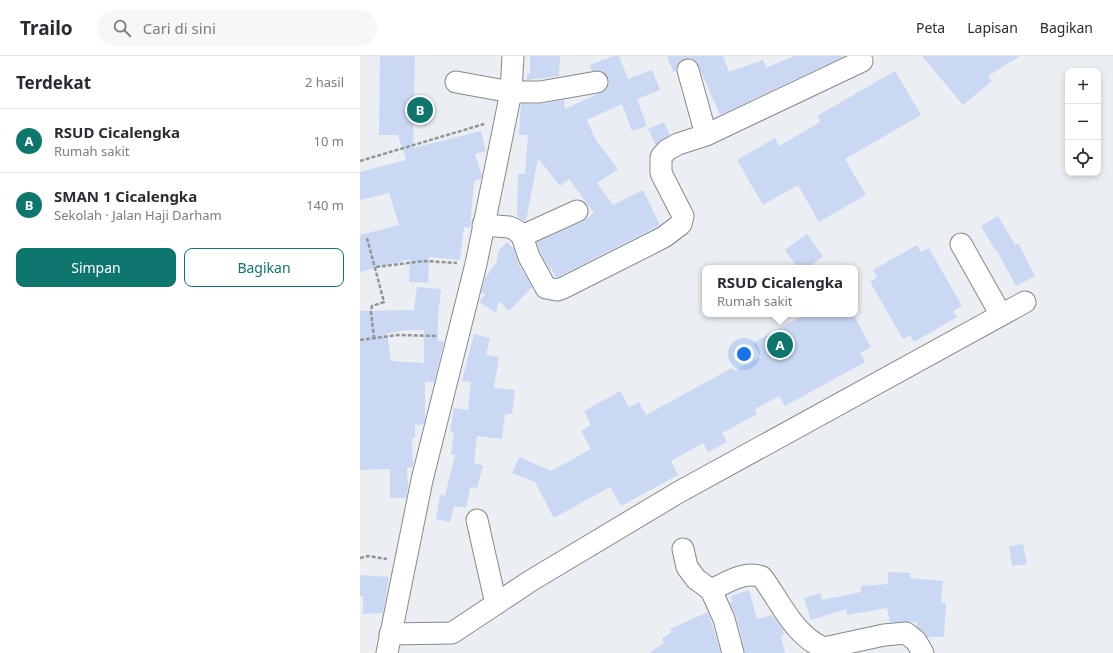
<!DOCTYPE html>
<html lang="id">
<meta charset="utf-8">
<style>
body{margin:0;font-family:"Noto Sans",sans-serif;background:#f7f7f7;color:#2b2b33}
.controls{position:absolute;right:12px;top:12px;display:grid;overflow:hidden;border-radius:8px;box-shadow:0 2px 6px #0003}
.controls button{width:36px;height:36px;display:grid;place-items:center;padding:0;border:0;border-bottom:1px solid #e1e1e2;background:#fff;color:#2b2b33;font:20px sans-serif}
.you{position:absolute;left:384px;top:298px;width:14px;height:14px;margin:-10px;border:3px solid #fff;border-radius:50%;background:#1a73e8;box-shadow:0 0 0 6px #1a73e833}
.badge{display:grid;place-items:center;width:26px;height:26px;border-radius:50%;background:#0f766e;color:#fff;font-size:13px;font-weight:700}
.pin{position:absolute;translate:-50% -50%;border:2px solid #fff;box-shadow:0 1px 4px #0006}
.popup{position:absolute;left:342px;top:209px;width:156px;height:52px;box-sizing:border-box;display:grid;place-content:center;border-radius:8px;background:#fff;filter:drop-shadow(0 1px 3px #0005);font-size:13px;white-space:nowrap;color:#7c7c81}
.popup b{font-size:15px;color:#2b2b33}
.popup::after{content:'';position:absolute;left:50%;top:100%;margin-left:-8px;border:8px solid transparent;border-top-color:#fff}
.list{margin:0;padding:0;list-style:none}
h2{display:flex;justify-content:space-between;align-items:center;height:52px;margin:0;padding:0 16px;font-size:17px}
h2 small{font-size:13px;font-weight:400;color:#7c7c81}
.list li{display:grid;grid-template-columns:26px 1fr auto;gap:12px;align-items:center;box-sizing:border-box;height:64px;padding:0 16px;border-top:1px solid #e1e1e2}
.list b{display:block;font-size:15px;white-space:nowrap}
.list p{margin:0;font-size:13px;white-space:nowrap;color:#7c7c81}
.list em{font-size:13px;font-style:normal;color:#7c7c81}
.actions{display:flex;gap:8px;padding:12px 16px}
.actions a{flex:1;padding:9px 0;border:1px solid #0f766e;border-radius:8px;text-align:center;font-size:14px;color:#0f766e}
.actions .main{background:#0f766e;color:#fff}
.icon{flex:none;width:22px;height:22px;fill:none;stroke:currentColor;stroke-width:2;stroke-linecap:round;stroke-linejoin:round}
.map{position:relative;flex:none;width:753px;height:597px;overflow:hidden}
header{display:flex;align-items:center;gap:24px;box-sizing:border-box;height:56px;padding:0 20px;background:#fff;border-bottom:1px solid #e1e1e2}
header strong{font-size:19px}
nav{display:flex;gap:22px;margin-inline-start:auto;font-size:14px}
.search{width:280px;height:36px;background:#f7f7f7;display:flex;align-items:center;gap:10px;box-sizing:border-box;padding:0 14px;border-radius:22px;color:#7c7c81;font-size:15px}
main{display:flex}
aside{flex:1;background:#fff}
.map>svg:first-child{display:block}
.building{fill:#cbd8f3;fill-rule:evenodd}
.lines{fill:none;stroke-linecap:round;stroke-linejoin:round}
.minor-casing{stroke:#86888d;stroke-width:23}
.path{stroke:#929598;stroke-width:2.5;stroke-dasharray:4 2;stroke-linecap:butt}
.minor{stroke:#fff;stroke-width:21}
</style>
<header>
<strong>Trailo</strong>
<div class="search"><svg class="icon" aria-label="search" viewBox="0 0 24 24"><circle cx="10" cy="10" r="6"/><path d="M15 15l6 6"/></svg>Cari di sini</div>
<nav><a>Peta</a><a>Lapisan</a><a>Bagikan</a></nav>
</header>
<main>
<aside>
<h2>Terdekat<small>2 hasil</small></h2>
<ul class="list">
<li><span class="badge">A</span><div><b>RSUD Cicalengka</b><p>Rumah sakit</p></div><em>10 m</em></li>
<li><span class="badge">B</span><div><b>SMAN 1 Cicalengka</b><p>Sekolah · Jalan Haji Darham</p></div><em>140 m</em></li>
</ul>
<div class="actions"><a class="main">Simpan</a><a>Bagikan</a></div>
</aside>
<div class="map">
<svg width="753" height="597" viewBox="0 0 753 597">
<rect width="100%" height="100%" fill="#ebeef3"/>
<!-- building -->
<g class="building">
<polygon points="20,0 55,0 53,92 121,75 126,95 115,98 122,120 121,123 114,125 110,172 104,171 100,204 69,201 68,227 49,226 50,203 0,216 0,179 39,169 29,137 0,144 0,116 46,104 38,79 19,79"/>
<polygon points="170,0 200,0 199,20 167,24 167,18 170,18"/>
<polygon points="253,0 259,0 268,23 292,14 300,34 277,43 287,70 272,75 262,48 227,64 236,84 258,113 237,127 253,149 283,134 300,169 196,222 191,212 190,214 180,196 177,186 222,166 234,157 209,123 200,130 178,102 166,165 157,161 158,118 165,118 168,79 159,79 161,48 182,48 204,44 205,53 244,35 248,30 249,24 246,19 241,15 232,15 230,9"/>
<polygon points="307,0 363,0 369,16 403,4 406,12 434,0 485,0 360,59 337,6 331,3 324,3 319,6 316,15 313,16"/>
<polygon points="562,0 660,0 628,20 632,25 603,49"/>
<polygon points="535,15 561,59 485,103 506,139 459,166 438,129 403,149 377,104 415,82 419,90 460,66 457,60"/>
<polygon points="304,66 310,79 296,89 288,73"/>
<polygon points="638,160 655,189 658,187 675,220 656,230 636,193 635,194 621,170"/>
<polygon points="447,178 463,201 447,212 438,212 425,194"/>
<polygon points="147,186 154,193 158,207 172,231 149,255 139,245 136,257 119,246 125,238 121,236 125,222 137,206 138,195"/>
<polygon points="557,189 561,196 569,192 602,250 593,255 597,261 554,286 550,279 543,283 510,226 517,221 513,214"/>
<path d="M 57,231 L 81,233 L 78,260 L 78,285 L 84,285 L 74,326 L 65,326 L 65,363 L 64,368 L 55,369 L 55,382 L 52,382 L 53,409 L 53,411 L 47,412 L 48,432 L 46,442 L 30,442 L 30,413 L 0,414 L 0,255 L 54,254 ZM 47,274 L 64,274 L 64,307 L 31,305 L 27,277 Z"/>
<polygon points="446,258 493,258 511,291 500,297 505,306 425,350 419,340 395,353 397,358 362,377 367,386 348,396 343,387 311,405 318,419 261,450 250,431 194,462 175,426 152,417 159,401 191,415 231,393 221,375 231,369 224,355 260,335 269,351 279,346 286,359 372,312 374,315 401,301 393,287"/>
<polygon points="114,278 130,282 126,299 139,301 134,332 155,334 152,358 145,358 142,383 117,380 114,407 123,410 117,432 110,431 106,452 94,450 90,466 76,463 80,439 85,440 95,399 91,398 94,376 90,376 94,352 108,354 111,326 102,325"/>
<polygon points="663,488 667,508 652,510 649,490"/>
<polygon points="528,516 550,517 550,522 583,525 581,547 586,547 584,581 567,581 557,571 557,566 530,566 527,552 487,559 486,553 451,564 444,542 460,537 462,544 501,536 501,530 528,528"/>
<polygon points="0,519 29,521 23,557 3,558 3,540 0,540"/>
<polygon points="389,534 397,563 412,559 422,572 424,579 421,580 425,597 385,597 376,560 370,547 372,546 371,540"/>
<polygon points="348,556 361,597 289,597 304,587 302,583 312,576 310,573"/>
</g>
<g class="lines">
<defs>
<g id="minor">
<polyline points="328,14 346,79"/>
<polyline points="96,26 151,36 180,36 237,26"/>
<polyline points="123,169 149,171 156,174 162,180 169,201 186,232 197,234 203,232 304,181 321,168 323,160 301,117 301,101 307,94 318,88 346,79 502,5"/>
<polyline points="162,180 217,155"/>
<polyline points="601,188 641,259"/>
<polyline points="117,464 136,548"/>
<polyline points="323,493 327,511 336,523 351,534 364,563 373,597"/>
<path d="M 351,534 C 366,527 385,514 402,521 C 420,545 434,580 464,592 L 524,579 L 546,577 L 556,585 L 563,597"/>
<polyline points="30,578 92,577 172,524 319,436 665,246"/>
<polyline points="27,597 62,424 116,208 151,36 153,0"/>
</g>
</defs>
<!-- minor casing -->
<use href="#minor" class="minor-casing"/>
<!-- path -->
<g class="path">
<polyline points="0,105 124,68"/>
<polyline points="7,182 24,246 12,250 11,256 14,282"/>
<polyline points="16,211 64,205 97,207"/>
<polyline points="0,284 38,279 77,280"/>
<polyline points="0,502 8,500 27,503"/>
</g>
<!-- minor -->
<use href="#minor" class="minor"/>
</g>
</svg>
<div class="controls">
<button>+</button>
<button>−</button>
<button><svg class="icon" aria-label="locate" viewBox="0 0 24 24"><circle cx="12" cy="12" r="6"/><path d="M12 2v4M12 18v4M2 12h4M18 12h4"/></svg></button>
</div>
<div class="you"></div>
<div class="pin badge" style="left:420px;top:289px">A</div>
<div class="popup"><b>RSUD Cicalengka</b>Rumah sakit</div>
<div class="pin badge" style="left:60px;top:54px">B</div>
</div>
</main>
